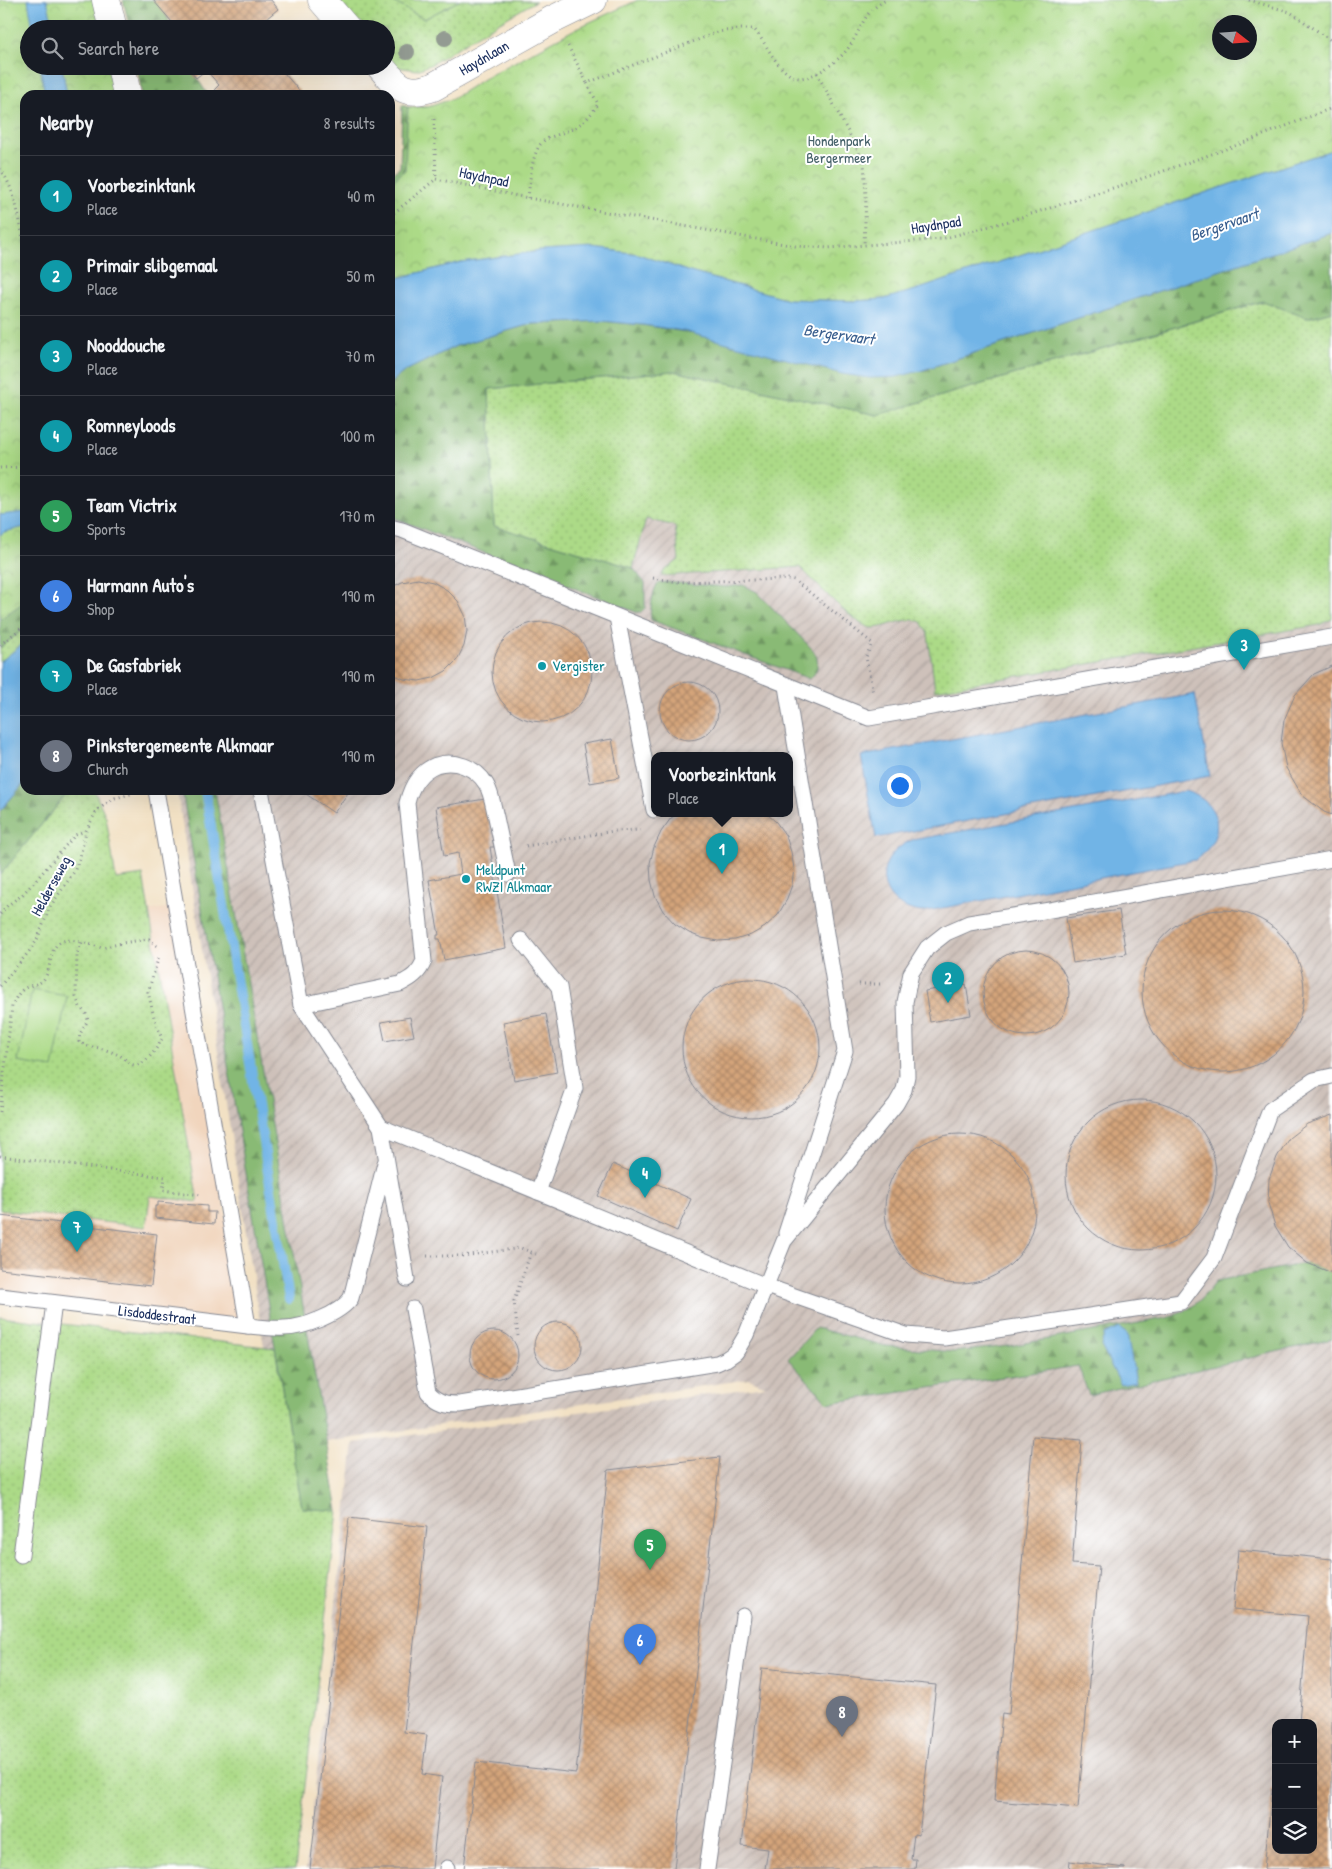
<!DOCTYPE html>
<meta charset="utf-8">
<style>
body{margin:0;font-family:"Patrick Hand",sans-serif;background:#242831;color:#f1f3f6}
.controls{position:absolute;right:15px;bottom:15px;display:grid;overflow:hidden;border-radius:10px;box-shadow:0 5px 20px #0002}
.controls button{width:45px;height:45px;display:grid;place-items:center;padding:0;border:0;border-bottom:1px solid #363941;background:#171b24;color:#f1f3f6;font:25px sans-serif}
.compass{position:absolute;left:1212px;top:15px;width:45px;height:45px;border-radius:50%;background:#171b24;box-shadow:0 5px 20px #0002;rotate:107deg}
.you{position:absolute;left:899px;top:785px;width:18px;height:18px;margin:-12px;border:4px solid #fff;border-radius:50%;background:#1a73e8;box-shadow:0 0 0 8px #1a73e833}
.badge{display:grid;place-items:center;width:32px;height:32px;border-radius:50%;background:#2563eb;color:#fff;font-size:16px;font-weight:700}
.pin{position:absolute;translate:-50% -41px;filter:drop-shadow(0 1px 2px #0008)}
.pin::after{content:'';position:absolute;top:26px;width:18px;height:15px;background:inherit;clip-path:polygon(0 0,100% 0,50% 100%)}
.popup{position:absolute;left:651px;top:752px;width:142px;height:65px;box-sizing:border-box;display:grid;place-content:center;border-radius:10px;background:#171b24;filter:drop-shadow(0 1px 4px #0005);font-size:16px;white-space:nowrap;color:#9ea1a6}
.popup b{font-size:19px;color:#f1f3f6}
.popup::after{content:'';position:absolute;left:50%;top:100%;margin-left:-10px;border:10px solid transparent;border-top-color:#171b24}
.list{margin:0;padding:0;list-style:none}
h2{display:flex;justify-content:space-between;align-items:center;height:65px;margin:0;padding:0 20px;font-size:21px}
h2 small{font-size:16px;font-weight:400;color:#9ea1a6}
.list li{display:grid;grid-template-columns:32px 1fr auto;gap:15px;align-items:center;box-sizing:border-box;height:80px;padding:0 20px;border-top:1px solid #363941}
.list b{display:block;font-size:19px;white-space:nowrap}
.list p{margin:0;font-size:16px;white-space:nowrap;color:#9ea1a6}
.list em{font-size:16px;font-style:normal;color:#9ea1a6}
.icon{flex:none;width:28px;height:28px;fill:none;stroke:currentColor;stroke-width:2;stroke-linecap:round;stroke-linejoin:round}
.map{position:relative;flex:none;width:1332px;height:1869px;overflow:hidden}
.search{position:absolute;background:#171b24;box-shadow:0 5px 20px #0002;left:20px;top:20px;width:375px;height:55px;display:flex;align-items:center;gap:12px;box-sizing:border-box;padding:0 18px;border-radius:28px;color:#9ea1a6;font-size:19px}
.panel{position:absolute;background:#171b24;box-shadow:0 5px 20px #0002;left:20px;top:90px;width:375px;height:705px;border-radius:15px}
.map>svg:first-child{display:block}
.built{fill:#f1d5bd}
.industrial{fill:url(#industrial-furrows);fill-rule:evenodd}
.grass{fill:url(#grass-dots);stroke:#648472}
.forest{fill:url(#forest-firs);stroke:#527469}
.park{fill:url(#park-crowns);stroke:#648472;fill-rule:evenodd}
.garden{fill:#acda87;stroke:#648472}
.water{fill:#71b4e6;stroke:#4672a2}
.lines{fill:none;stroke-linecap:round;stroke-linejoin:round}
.stream{stroke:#71b4e6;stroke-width:10}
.building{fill:url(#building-cross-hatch)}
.service-casing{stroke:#868891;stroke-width:17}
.minor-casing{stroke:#868891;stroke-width:29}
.path{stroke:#868891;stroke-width:3;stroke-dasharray:1 4;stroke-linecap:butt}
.service{stroke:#fff;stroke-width:15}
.minor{stroke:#fff;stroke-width:28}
.tree{fill:#939b92}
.culture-dot{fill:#0f9aa8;stroke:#fff;stroke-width:2}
.labels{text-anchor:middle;stroke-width:4;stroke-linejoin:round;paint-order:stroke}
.street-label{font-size:15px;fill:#1b2f5e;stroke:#fff}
.park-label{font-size:15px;fill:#46626a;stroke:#fff}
.culture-label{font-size:15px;fill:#0d838f;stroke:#fff;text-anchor:start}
.water-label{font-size:16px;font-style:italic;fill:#395e8e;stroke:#fff}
</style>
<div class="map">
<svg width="1332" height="1869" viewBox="0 0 1332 1869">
<defs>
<pattern id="industrial-furrows" width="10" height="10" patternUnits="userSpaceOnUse" patternTransform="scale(1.25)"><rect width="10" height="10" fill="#cec1ba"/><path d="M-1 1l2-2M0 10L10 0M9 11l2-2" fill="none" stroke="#b0a6a2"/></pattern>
<pattern id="grass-dots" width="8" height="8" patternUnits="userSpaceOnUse" patternTransform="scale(1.25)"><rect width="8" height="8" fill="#acda87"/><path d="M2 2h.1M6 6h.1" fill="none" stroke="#93bb77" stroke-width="1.8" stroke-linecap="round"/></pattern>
<pattern id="forest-firs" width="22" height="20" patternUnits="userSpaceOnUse" patternTransform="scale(1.25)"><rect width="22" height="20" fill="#89ba74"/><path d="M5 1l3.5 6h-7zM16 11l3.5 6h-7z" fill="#6f9862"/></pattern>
<pattern id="park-crowns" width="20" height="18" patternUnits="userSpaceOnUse" patternTransform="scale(1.25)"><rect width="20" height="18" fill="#acda87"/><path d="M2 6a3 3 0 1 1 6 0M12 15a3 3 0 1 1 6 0" fill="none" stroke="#93bb77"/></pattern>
<pattern id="building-cross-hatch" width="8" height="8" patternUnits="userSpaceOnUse" patternTransform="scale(1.25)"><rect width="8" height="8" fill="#d4a47a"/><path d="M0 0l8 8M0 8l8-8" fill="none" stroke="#ab8667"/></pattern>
</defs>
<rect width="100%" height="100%" fill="#fff"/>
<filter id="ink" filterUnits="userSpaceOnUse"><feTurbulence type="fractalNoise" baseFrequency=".02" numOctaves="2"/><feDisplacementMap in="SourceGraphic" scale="10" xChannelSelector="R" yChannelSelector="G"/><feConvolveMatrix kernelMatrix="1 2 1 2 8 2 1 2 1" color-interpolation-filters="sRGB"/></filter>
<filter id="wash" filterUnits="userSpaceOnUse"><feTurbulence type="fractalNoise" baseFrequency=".0096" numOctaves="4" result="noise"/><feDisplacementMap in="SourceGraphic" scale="20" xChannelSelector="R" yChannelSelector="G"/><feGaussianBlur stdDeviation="1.12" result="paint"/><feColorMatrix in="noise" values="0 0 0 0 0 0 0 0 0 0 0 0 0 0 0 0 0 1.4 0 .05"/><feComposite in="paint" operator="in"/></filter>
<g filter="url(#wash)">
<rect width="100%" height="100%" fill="#f2e1c4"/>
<!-- built -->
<polygon class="built" points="171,907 246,1332 0,1299 0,997 57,927"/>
<!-- industrial -->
<path class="industrial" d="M 1332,247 L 1332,1869 L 306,1869 L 354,1443 L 766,1386 L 749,1379 L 280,1449 L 177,790 L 390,790 L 390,397 L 419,375 L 863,390 ZM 654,755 L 790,755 L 790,813 L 654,813 ZM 1276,1723 L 1313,1723 L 1313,1850 L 1276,1850 Z"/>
<!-- grass -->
<g class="grass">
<polygon points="338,0 390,0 424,19 460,0 536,1 471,39 432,64 417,70 396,67 386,57 386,29 362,29"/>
<path d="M 1264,301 L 1307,318 L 1332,311 L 1332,619 L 1319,625 L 935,690 L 928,634 L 921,622 C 906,615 888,628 872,628 C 856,627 813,580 800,567 L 661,576 L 664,571 L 679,560 L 675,526 L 646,519 L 633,568 L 494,526 L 489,389 L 673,371 L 877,415 Z"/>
<polygon points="25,628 25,642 0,662 0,648"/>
<polygon points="70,790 94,790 106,817 116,879 143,875 198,1202 150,1196 146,1227 0,1210 0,875"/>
<polygon points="0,1317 275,1348 302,1507 338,1511 295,1869 0,1869"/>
</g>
<!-- forest -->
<g class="forest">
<polygon points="123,0 160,0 172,29 130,29"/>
<polygon points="137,66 189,66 208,95 142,95"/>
<polygon points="402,105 408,107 428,107 432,164 390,210 390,176 400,167"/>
<polygon points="1332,233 1332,311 1307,318 1263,301 877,415 673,371 489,389 494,526 633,568 645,583 645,608 641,612 636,612 390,516 390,383 405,371 456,346 531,324 602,321 643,325 920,371"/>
<polygon points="25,494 25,628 0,648 0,511"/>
<path d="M 665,582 L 727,587 L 743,585 L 757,592 L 813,650 C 820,661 819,670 810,679 L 651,620 C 649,614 653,589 657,585 C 660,582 662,583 665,582 Z"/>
<polygon points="25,782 25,790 70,790 0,875 0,811"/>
<polygon points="182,790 215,790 338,1511 302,1508"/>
<path d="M 1307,1263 L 1332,1273 L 1332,1339 L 1089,1395 L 1078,1366 L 828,1403 L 788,1359 L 816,1328 L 886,1346 L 954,1352 L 1009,1346 L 1167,1318 C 1193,1309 1199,1303 1216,1281 Z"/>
</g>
<!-- park -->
<g class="park">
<polygon points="0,0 93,0 102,29 29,29 29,66 109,66 114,95 25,95 25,601 0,619"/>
<polygon points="390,0 460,0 424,19"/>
<path d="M 638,0 L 1332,0 L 1332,150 L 919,289 L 884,299 L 855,301 L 788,299 L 690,272 L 638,254 L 594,248 L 541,251 L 461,262 L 390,280 L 390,184 L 405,170 L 408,107 L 428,107 L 452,99 L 485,78 L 577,28 ZM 1220,22 L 1250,22 L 1250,52 L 1220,52 Z"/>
</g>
<!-- garden -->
<polygon class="garden" points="32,990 67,996 53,1068 18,1062"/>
<!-- water -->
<g class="water">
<polygon points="28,0 47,0 54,29 33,29"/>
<polygon points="40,66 62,66 67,95 45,95"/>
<polygon points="1332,150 1332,233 920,371 896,377 870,378 842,374 683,331 643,325 602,321 531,324 456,346 405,371 390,383 390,280 461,262 541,251 594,248 638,254 690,272 788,299 855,301 884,299 919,289"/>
<polygon points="25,512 25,527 4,532 0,535 0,515"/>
<polygon points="25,642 25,782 0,811 0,662"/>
<polygon points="1195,694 1210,776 876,838 861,756"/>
<path d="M 1185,791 C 1223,802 1227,839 1195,860 L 922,912 C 876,907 870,858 912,840 Z"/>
<polygon points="1119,1328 1127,1334 1136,1382 1121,1385 1101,1346 1104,1335"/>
</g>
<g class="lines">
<!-- stream -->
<polyline class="stream" points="205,790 289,1299"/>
</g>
<g id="blocks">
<!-- building -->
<g class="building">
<polygon points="153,0 271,0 278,9 266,19 275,29 178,29"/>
<polygon points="186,66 287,66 289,69 284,73 303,95 220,95 215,89 219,85 206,70 196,78"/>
<polygon points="418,579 433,582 447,590 458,601 465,615 467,631 464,646 457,660 446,671 433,678 419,681 404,679 390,673 390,588 402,582"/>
<circle cx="542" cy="672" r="50"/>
<polygon points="1332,666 1332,815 1324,812 1302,795 1286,768 1281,743 1284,720 1295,695 1314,674"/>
<circle cx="689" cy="711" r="29"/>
<polygon points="612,739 619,778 590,783 583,744"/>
<polygon points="300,790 350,790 334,813"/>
<polygon points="485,799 494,847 490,847 506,948 444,960 440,939 437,939 437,935 439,935 429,880 461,874 458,853 444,856 436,807"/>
<polygon points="679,813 766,813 776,822 786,836 791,852 794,868 792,885 786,901 778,915 765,927 751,935 735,940 718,941 702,938 689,933 675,924 663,911 655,896 651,880 650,863 654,847 661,832 671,818"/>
<circle cx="1223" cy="991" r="81"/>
<polygon points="1119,910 1126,954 1073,963 1066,918"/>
<circle cx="1026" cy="993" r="43"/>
<circle cx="751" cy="1048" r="69"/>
<polygon points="966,984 971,1015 930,1022 925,991"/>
<polygon points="546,1014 557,1072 514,1080 503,1022"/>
<polygon points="410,1017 414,1036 385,1041 381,1022"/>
<circle cx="1141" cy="1175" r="75"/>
<polygon points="1332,1115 1332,1273 1307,1263 1288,1247 1275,1226 1268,1203 1269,1179 1277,1157 1289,1138 1307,1124"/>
<circle cx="960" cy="1209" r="75"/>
<polygon points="613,1164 691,1199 677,1231 598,1196"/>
<polygon points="158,1202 207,1206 207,1212 215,1212 214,1224 155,1218 155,1206 158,1206"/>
<polygon points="0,1216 157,1234 151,1286 0,1269"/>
<circle cx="558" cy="1346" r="24"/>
<circle cx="494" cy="1355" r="24"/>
<polygon points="1033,1436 1082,1440 1072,1564 1099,1566 1078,1808 994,1801 1002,1713 1009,1714"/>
<polygon points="720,1457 674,1869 464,1869 476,1762 576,1773 608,1470"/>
<polygon points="349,1518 427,1527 404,1732 427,1735 422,1774 442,1777 432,1869 310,1869"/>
<polygon points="1238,1550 1332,1559 1332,1869 1264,1869 1272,1789 1276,1789 1276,1850 1313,1850 1313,1723 1299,1723 1308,1616 1233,1609"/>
<polygon points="762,1668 936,1685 919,1835 914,1834 911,1859 916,1859 915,1869 765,1869 768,1849 742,1846"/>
<polygon points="1070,1861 1125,1868 1125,1869 1069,1869"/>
</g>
</g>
</g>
<g filter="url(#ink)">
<use href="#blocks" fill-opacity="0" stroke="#868891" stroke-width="1"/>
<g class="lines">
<defs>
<g id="service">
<polyline points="390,527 402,530 869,718 1332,637"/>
<polyline points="617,617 654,810"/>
<polyline points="156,790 248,1326"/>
<polyline points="261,790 301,1005 381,1127 407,1279"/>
<polyline points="521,940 559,987 575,1088 538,1192"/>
<path d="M 301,1005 L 400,984 C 412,978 419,973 424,961 L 407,803 C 411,786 419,772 436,765 C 454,759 476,767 486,784 C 492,794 493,806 496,817 C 500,836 504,855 508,874"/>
<polyline points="381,1127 766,1286 906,1335 944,1338 1181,1302 1214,1258 1270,1110 1314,1080 1332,1076"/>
<polyline points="786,1233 845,1051 786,686"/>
<path d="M 0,1296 L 248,1326 C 260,1327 272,1329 284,1328 C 303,1328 340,1314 351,1298 L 385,1163"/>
<path d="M 413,1309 L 428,1392 C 438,1403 446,1404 460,1404 L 717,1363 L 726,1359 L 736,1352 L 746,1335 L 784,1241 L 896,1104 L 904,1090 L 907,1076 L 905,1002 L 911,973 L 927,948 L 946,933 L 969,923 L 1050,910 L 1332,859"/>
<polyline points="21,1555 54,1303"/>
<polyline points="447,1869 447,1868"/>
<polyline points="707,1869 743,1616"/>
</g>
<g id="minor">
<polyline points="106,0 113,29"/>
<polyline points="322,0 347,29"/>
<polyline points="121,66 127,95"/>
<path d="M 380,66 C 397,86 405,97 433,87 L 554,19 L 593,0"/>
</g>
</defs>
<!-- service casing -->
<use href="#service" class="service-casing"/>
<!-- minor casing -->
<use href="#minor" class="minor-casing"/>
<!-- path -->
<g class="path">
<polyline points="1249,0 1290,12 1332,41"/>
<polyline points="568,46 587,83"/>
<polyline points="817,73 864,162 866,197 864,245"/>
<polyline points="434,119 436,179"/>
<path d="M 0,169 C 15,187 21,226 25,250"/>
<polyline points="436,179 528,198 795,246 828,248 941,239 1009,221 1138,180 1243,143 1332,108"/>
<path d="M 528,198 C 530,183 531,149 545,140 C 549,137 555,136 559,134 C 579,127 587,121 598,104 L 587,83 L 718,32 L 738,29 L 754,29 C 767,44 773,63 790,75 C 805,86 836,63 846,51 C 855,40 860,26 868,14 C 873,8 879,4 886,0"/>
<polyline points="390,216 436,179"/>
<polyline points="0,468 25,467"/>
<polyline points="653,578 679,582 790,579 794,580 872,643 866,657 873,693"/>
<polyline points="0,645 25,625"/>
<polyline points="526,846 614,831 640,830"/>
<polyline points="0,914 8,905 22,895 37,879 75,835 85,831"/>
<path d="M 157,946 L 149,939 L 122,943 L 102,948 L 82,942 L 77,954 L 76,997 L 80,1007 L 86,1014 L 88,1020 L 80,1034 L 79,1042 C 88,1048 96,1046 106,1050 C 114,1053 121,1055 127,1061 C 129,1063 130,1064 134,1065 C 146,1066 157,1048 162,1039 L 154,1017 L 148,992 L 159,956"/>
<polyline points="859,984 883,984"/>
<polyline points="0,986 28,953 37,940 50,907 74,872 80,857 86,831 97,810 115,798 131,794"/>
<path d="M 0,1112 L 12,1006 C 16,997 20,989 30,986 C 35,984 40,984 44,979 C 52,969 48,951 59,943 C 66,938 75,941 82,942"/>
<polyline points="0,1156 165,1177 163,1190 201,1195"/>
<polyline points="427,1256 462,1256 521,1248 536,1254"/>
<polyline points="518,1336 514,1301 531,1252"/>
</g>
<!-- service -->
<use href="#service" class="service"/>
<!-- minor -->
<use href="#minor" class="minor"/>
</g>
<!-- trees -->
<g class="tree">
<circle cx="445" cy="38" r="8"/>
<circle cx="407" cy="52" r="8"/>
</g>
</g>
<!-- markers -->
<g class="culture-dot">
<circle cx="542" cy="666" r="5"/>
<circle cx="466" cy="879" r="5"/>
</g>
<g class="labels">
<!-- street labels -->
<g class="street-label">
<text transform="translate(484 58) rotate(-30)" y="5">Haydnlaan</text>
<text transform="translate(484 177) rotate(12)" y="5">Haydnpad</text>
<text transform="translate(936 225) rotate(-9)" y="5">Haydnpad</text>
<text transform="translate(51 886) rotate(-61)" y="5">Helderseweg</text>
<text transform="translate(157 1315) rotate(7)" y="5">Lisdoddestraat</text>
</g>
<!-- park labels -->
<g class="park-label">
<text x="839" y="146">Hondenpark<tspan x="839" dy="17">Bergermeer</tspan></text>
</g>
<!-- culture labels -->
<g class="culture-label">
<text x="552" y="671">Vergister</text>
<text x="476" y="875">Meldpunt<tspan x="476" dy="17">RWZI Alkmaar</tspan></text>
</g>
<!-- water labels -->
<g class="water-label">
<text transform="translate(1224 224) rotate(-19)" y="6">Bergervaart</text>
<text transform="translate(839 334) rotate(8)" y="6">Bergervaart</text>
</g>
</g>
</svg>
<div class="controls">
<button>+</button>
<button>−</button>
<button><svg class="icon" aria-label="layers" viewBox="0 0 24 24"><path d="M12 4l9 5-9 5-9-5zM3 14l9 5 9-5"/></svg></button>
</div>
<svg class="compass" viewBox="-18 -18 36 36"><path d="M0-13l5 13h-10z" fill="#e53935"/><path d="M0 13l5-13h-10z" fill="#9ea1a6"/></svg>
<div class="you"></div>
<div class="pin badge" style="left:722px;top:874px;background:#0f9aa8">1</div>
<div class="popup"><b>Voorbezinktank</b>Place</div>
<div class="pin badge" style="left:948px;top:1003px;background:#0f9aa8">2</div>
<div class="pin badge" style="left:1244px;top:670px;background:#0f9aa8">3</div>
<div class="pin badge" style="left:645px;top:1198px;background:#0f9aa8">4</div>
<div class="pin badge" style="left:650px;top:1570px;background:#2e9e5b">5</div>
<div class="pin badge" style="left:640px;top:1665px;background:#3f7fe0">6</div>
<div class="pin badge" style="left:77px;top:1252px;background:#0f9aa8">7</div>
<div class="pin badge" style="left:842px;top:1737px;background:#6b7280">8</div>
<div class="search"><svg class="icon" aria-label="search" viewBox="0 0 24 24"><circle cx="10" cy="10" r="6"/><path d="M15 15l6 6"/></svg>Search here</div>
<section class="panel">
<h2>Nearby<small>8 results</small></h2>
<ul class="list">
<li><span class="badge" style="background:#0f9aa8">1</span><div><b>Voorbezinktank</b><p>Place</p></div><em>40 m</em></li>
<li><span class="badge" style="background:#0f9aa8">2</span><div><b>Primair slibgemaal</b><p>Place</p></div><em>50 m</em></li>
<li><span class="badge" style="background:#0f9aa8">3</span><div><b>Nooddouche</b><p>Place</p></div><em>70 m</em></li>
<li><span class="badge" style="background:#0f9aa8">4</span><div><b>Romneyloods</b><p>Place</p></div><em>100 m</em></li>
<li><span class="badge" style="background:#2e9e5b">5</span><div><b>Team Victrix</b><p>Sports</p></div><em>170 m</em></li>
<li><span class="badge" style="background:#3f7fe0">6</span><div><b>Harmann Auto's</b><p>Shop</p></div><em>190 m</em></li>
<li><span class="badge" style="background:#0f9aa8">7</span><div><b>De Gasfabriek</b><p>Place</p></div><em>190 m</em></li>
<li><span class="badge" style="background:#6b7280">8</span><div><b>Pinkstergemeente Alkmaar</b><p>Church</p></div><em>190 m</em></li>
</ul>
</section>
</div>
